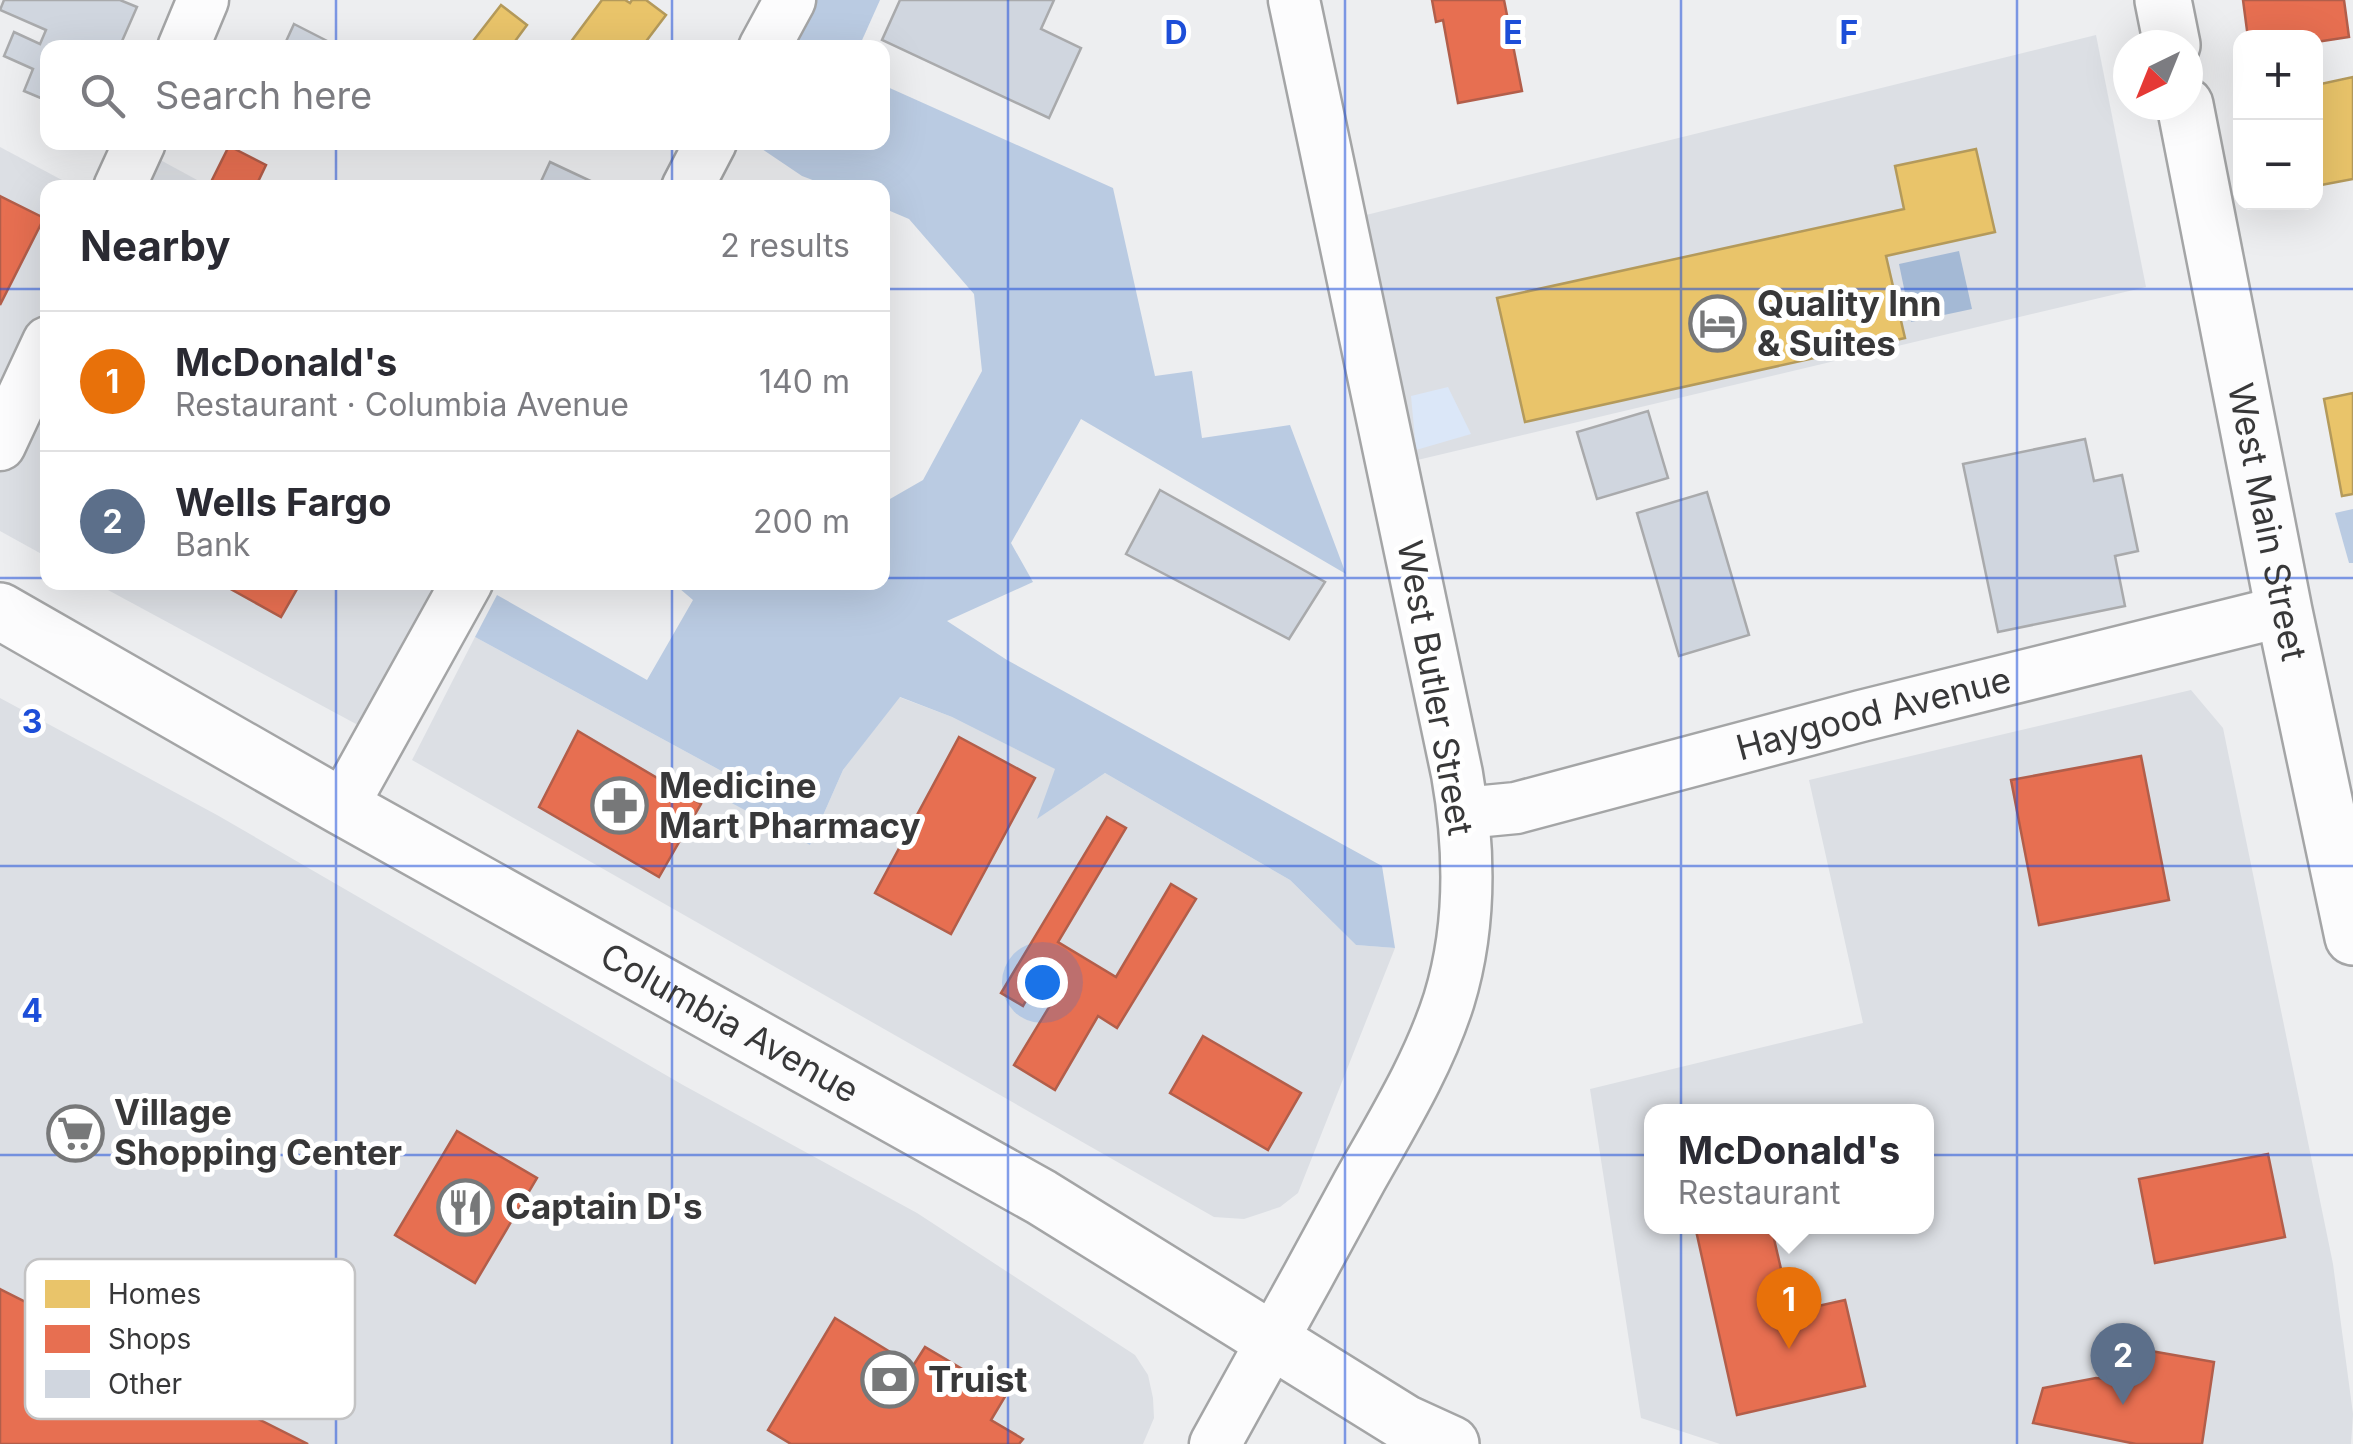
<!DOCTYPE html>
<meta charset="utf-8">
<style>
body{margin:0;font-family:Inter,sans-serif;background:#f7f7f7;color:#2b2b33}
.controls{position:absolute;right:30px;top:30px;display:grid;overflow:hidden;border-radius:20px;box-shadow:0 10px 40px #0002}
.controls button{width:90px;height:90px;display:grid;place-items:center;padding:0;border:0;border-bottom:2px solid #e1e1e2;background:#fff;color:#2b2b33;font:50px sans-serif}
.compass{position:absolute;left:2113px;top:30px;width:90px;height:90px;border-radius:50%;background:#fff;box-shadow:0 10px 40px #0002;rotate:223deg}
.you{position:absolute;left:1042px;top:982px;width:35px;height:35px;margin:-25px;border:8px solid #fff;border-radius:50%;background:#1a73e8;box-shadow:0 0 0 15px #1a73e833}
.badge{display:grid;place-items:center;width:65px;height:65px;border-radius:50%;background:#ea580c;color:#fff;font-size:32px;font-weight:700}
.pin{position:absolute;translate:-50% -82px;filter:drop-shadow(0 2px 5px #0008)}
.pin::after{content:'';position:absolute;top:52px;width:35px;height:30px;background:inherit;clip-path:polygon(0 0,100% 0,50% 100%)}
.popup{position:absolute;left:1644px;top:1104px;width:290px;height:130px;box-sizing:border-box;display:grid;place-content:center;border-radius:20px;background:#fff;filter:drop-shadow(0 2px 8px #0005);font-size:32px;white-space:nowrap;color:#7c7c81}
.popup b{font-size:38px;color:#2b2b33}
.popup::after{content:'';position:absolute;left:50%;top:100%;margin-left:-20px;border:20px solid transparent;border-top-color:#fff}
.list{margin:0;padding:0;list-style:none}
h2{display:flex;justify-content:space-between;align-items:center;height:130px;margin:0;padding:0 40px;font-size:42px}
h2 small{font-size:32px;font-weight:400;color:#7c7c81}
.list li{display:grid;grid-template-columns:65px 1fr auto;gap:30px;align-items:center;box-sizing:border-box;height:140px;padding:0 40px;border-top:2px solid #e1e1e2}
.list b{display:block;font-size:38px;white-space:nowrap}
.list p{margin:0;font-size:32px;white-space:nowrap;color:#7c7c81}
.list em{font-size:32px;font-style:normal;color:#7c7c81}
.icon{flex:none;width:55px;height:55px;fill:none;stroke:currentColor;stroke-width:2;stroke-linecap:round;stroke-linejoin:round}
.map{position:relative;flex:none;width:2353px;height:1444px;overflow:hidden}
.search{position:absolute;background:#fff;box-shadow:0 10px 40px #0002;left:40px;top:40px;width:850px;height:110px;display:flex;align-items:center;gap:25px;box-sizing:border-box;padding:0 35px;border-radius:20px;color:#7c7c81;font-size:38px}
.panel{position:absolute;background:#fff;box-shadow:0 10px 40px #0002;left:40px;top:180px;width:850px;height:410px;border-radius:20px}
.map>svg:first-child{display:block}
.built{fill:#dcdfe4;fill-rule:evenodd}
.green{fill:#dbe7f8}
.forest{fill:#bacbe2}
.water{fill:#a4b9d5}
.homes{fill:#e9c46a;stroke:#b49a5b;stroke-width:2.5}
.shops{fill:#e76f51;stroke:#b25e4a;stroke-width:2.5}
.building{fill:#d0d6df;stroke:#a9aaac;stroke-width:2.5}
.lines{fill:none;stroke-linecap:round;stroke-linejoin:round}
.minor-casing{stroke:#a4a5a6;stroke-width:55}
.major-casing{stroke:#a4a5a6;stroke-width:60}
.minor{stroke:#fcfcfd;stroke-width:50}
.major{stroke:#fcfcfd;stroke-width:55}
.grid{fill:none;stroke:#1d4ed8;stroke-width:2.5;stroke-opacity:0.55}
.labels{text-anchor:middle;stroke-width:10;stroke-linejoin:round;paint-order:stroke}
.poi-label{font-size:35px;font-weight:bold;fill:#383839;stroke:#fff;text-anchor:start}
.street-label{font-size:35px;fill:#383839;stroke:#fff}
.key{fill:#fff;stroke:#c3c3c4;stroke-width:2.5}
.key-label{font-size:28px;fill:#383839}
.grid-label{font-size:32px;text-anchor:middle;font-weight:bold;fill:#1d4ed8;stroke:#fff;stroke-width:10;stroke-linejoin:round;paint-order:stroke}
</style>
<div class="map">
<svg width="2353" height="1444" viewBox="0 0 2353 1444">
<rect width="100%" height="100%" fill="#edeef0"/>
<!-- built -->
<g class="built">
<polygon points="2096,35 2146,287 1409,462 1366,215"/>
<polygon points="0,147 75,187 48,188 47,557 0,531"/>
<polygon points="153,156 210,187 139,188"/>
<polygon points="95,583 450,583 369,731"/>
<polygon points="475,637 727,774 810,845 843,770 899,697 952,717 1056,769 1038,818 1105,773 1290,880 1356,945 1395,948 1298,1193 1280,1207 1244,1219 1214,1217 412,760"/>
<path d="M 2191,690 L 2223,728 L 2333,1264 L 2353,1414 L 2351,1444 L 1720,1444 L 1641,1418 L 1590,1089 L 1863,1023 L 1809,780 ZM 1652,1112 L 1926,1112 L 1926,1226 L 1652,1226 Z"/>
<polygon points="0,698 217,815 683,1085 917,1213 1135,1355 1148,1375 1153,1398 1154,1418 1143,1444 0,1444"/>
</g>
<!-- green -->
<polygon class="green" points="1448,387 1471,434 1416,450 1411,396"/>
<!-- forest -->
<g class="forest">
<polygon points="790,0 880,0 859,47 764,48"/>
<polygon points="883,85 1113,188 1155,376 1192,371 1202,438 1290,425 1346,574 1081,419 1011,543 1033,582 947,621 1007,660 1382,866 1395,948 1356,945 1290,880 1105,773 1037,819 1055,769 952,717 900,697 843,770 810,845 726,800 727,774 475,637 497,595 647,680 693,600 673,583 882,582 883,503 923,480 982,371 974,294 909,219 883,208 882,188 831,187 802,176 753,143 882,142"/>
<polygon points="2353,509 2353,563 2349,563 2335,513"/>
</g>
<!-- water -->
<polygon class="water" points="1959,251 1972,309 1911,322 1899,264"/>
<!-- homes -->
<g class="homes">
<polygon points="602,0 625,0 630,3 632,0 646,0 666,15 641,48 577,48 570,43"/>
<polygon points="501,5 527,25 510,48 474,48 470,45"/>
<polygon points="2353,77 2353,179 2316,186 2316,85"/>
<polygon points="1976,149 1995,232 1886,256 1905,338 1525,422 1497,298 1904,209 1895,166"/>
<polygon points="2353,393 2353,494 2342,496 2324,399"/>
</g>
<!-- shops -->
<g class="shops">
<polygon points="1432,0 1504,0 1522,91 1458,103 1443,20 1436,22"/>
<polygon points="2243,0 2344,0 2349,37 2316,42 2316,38 2248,38"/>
<polygon points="229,146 266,165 255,188 208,188"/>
<polygon points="0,196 44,218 0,305"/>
<polygon points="218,582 301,582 281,617"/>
<polygon points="578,731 701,804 659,877 539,807"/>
<polygon points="959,737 1035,778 951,934 875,893"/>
<polygon points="2141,756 2169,900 2039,925 2011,780"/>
<polygon points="1107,817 1126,828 1058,942 1116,977 1171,884 1196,899 1117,1028 1098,1016 1055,1090 1014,1065 1060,989 1040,976 1023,1006 1001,993"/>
<polygon points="1203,1036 1301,1093 1268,1150 1170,1093"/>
<polygon points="457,1131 537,1178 475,1283 395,1235"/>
<polygon points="2268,1154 2285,1237 2155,1263 2139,1179"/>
<polygon points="1695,1226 1771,1226 1791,1312 1845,1300 1865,1386 1737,1415"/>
<polygon points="0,1289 308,1444 0,1444"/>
<polygon points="835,1318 913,1366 925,1347 1006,1395 991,1420 1023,1439 1019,1444 791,1444 768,1430"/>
<polygon points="2151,1351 2214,1362 2202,1444 2136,1444 2033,1423 2043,1388 2096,1378 2115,1380 2130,1358"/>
</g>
<!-- building -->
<g class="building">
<polygon points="4,0 120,0 137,7 119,48 48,48 48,101 24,91 33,69 4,56 14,32 40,44 46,30 0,10"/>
<polygon points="900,0 1054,0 1041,29 1081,48 1049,118 882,40"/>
<polygon points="294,24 341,48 283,48"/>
<polygon points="550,162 597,184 596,188 538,188"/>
<polygon points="1648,411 1668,478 1597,499 1577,432"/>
<polygon points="2085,439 2094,481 2122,475 2138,551 2115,556 2125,606 1998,632 1963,464"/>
<polygon points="1160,490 1325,582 1289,639 1126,554"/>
<polygon points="1707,492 1749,635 1679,656 1637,513"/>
</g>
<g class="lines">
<defs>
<g id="minor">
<polyline points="183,48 203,0"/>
<polyline points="764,48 790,0"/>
<polyline points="119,188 140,142"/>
<polyline points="687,188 711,142"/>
<polyline points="0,445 48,342"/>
<polyline points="342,807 467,582"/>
<path id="s1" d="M 1464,813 L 1516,808 L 1861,716 L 2284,611"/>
<path d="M 1215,1444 C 1263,1358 1311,1271 1358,1184 C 1391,1125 1428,1066 1449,1000 C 1471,928 1470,848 1457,774 L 1294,0"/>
</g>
<g id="major">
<polyline points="2163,0 2172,45"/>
<path id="s2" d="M 2185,105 L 2284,611 L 2353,937"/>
<path id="s3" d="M 0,611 L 342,807 L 1041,1197 L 1405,1423 L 1451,1444"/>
</g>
</defs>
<!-- minor casing -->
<use href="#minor" class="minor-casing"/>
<!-- major casing -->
<use href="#major" class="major-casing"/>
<!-- minor -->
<use href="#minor" class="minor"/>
<!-- major -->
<use href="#major" class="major"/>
</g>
<!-- grid -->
<path class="grid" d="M 336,0 L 336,48M 672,0 L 672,48M 1008,0 L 1008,1444M 1345,0 L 1345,1444M 1681,0 L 1681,1444M 2017,0 L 2017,1444M 336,142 L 336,188M 672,142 L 672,188M 0,289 L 48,289M 882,289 L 2353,289M 0,578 L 48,578M 882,578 L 2353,578M 336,582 L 336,1444M 672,582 L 672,1444M 0,866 L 2353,866M 0,1155 L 2353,1155"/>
<!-- icons -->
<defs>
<symbol id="hotel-ring" viewBox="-11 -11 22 22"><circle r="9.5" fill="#fff" stroke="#777879" stroke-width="1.5"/><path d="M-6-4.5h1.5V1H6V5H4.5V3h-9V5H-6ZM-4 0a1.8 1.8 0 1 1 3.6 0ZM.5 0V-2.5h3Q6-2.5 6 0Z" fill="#777879"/></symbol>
<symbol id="pharmacy-ring" viewBox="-11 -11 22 22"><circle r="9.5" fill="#fff" stroke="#777879" stroke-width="1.5"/><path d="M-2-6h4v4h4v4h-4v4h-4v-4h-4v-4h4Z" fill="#777879"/></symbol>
<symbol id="supermarket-ring" viewBox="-11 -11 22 22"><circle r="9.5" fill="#fff" stroke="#777879" stroke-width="1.5"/><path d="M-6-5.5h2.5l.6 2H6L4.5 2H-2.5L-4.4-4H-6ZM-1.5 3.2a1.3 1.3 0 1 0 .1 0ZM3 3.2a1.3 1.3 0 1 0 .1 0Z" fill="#777879"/></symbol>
<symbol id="restaurant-ring" viewBox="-11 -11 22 22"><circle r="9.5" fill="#fff" stroke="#777879" stroke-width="1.5"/><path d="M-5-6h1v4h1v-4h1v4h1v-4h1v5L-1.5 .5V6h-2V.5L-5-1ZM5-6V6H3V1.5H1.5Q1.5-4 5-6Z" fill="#777879"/></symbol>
<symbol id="bank-ring" viewBox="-11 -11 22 22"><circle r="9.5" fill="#fff" stroke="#777879" stroke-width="1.5"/><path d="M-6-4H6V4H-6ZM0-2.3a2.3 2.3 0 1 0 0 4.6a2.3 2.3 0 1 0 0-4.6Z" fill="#777879"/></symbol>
</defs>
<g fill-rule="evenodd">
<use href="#hotel-ring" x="1686" y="292" width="63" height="63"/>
<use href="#pharmacy-ring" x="588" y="774" width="63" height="63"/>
<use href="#supermarket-ring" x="44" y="1102" width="63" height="63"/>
<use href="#restaurant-ring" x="434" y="1176" width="63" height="63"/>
<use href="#bank-ring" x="858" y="1348" width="63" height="63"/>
</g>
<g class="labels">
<!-- poi labels -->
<g class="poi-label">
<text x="1757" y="316">Quality Inn<tspan x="1757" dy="40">&amp; Suites</tspan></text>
<text x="659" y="798">Medicine<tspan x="659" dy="40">Mart Pharmacy</tspan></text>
<text x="114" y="1125">Village<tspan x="114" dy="40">Shopping Center</tspan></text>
<text x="505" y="1219">Captain D's</text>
<text x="928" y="1392">Truist</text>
</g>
<!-- street labels -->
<g class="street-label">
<text dy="12" stroke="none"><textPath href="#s2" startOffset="425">West Main Street</textPath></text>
<text transform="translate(1435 688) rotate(80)" y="12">West Butler Street</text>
<text dy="12" stroke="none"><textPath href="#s1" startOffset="422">Haygood Avenue</textPath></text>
<text dy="12" stroke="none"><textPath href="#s3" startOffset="838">Columbia Avenue</textPath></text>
</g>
</g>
<!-- legend -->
<rect x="25" y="1259" width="330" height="160" rx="15" class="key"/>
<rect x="45" y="1280" width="45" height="28" fill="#e9c46a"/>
<rect x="45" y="1325" width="45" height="28" fill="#e76f51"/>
<rect x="45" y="1370" width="45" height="28" fill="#d0d6df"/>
<g class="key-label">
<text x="108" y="1304">Homes</text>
<text x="108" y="1349">Shops</text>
<text x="108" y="1394">Other</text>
</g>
<g class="grid-label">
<text x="1176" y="44">D</text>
<text x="1513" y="44">E</text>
<text x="1849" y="44">F</text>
<text x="32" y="733">3</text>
<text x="32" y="1022">4</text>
</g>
</svg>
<div class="controls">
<button>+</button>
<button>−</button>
</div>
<svg class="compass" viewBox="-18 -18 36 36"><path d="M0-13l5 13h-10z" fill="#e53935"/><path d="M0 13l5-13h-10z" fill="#7c7c81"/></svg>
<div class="you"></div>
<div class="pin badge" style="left:1789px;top:1349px;background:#e8710a">1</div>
<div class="popup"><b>McDonald's</b>Restaurant</div>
<div class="pin badge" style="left:2123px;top:1405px;background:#5c6f8a">2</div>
<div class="search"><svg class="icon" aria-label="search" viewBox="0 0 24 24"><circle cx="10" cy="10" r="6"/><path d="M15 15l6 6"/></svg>Search here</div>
<section class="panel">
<h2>Nearby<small>2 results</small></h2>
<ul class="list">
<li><span class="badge" style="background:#e8710a">1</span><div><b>McDonald's</b><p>Restaurant · Columbia Avenue</p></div><em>140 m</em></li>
<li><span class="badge" style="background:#5c6f8a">2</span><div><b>Wells Fargo</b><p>Bank</p></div><em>200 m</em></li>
</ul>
</section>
</div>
